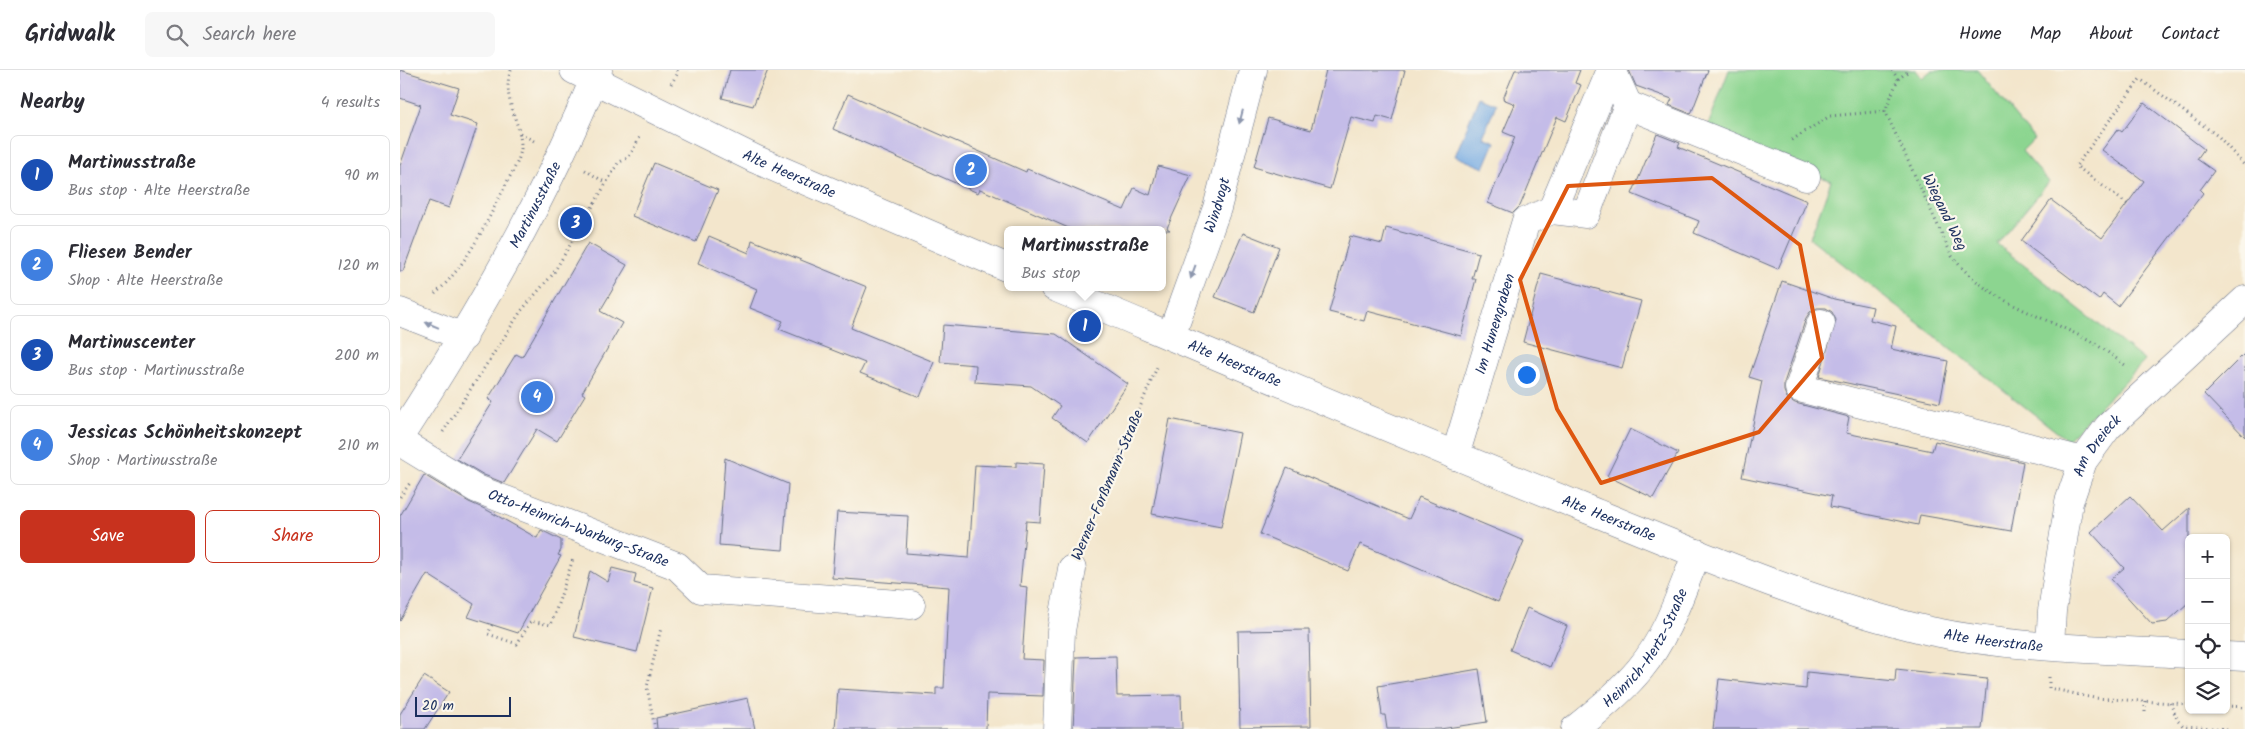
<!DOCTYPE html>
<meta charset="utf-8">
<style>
body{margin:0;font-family:Kalam,sans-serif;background:#f7f7f7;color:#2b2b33}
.controls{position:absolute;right:15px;bottom:15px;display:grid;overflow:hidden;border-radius:8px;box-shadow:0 1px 4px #0004}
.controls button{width:45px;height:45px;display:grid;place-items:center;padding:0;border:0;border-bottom:1px solid #e1e1e2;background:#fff;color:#2b2b33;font:25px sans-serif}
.scale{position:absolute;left:15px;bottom:12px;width:96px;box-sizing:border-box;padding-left:5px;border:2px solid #1b2f5e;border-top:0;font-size:14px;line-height:18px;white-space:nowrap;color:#1b2f5e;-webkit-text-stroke:4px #fbf7ec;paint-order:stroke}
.you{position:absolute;left:1126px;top:304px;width:18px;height:18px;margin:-12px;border:4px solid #fff;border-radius:50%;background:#1a73e8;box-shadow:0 0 0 8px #1a73e833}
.badge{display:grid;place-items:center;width:32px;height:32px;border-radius:50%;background:#c8321e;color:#fff;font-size:16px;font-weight:700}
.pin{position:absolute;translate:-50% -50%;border:2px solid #fff;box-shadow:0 1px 5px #0006}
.popup{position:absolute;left:604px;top:156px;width:162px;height:65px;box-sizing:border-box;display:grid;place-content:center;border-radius:8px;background:#fff;filter:drop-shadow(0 1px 4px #0005);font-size:16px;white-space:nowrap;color:#7c7c81}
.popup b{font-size:19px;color:#2b2b33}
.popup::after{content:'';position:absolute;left:50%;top:100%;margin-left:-10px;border:10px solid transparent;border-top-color:#fff}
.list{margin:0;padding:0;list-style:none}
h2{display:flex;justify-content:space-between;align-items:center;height:65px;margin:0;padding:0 20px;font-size:21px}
h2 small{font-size:16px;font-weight:400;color:#7c7c81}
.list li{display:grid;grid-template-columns:32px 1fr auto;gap:15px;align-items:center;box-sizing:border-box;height:80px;margin:0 10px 10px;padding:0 10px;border:1px solid #e1e1e2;border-radius:8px}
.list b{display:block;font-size:19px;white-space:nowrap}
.list p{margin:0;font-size:16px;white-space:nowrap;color:#7c7c81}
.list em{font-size:16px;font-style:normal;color:#7c7c81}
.actions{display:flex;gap:10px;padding:15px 20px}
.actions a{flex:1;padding:11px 0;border:1px solid #c8321e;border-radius:8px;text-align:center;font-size:18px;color:#c8321e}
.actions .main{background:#c8321e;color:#fff}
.icon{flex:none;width:28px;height:28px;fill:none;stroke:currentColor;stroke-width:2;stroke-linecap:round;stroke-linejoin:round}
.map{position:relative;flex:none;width:1845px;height:659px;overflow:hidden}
header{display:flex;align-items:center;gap:30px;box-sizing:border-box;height:70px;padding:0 25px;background:#fff;border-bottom:1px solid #e1e1e2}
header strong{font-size:24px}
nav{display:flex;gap:28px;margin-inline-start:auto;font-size:18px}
.search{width:350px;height:45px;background:#f7f7f7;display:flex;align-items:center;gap:12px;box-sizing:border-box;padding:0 18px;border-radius:8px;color:#7c7c81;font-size:19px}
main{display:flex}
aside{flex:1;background:#fff}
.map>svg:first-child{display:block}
.green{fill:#8cd590;stroke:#548277}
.water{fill:#76aae2;stroke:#486ca0}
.building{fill:#c4bce8}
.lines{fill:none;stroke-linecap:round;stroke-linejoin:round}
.minor-casing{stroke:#676f84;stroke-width:29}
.major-casing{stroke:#676f84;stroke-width:29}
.path{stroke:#676f84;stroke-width:3;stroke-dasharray:1 4;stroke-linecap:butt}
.minor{stroke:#fff;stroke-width:28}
.major{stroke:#fff;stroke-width:28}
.oneway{fill:#8d97ae}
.marked{fill:none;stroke:#de5710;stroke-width:4;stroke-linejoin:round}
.labels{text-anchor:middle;stroke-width:4.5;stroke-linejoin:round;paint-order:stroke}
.street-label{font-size:15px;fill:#1b2f5e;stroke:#fbf7ec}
</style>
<header>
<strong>Gridwalk</strong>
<div class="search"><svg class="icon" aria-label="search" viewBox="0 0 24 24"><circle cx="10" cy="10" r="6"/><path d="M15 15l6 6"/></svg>Search here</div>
<nav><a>Home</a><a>Map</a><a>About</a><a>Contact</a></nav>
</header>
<main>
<aside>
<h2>Nearby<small>4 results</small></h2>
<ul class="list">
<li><span class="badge" style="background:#1a4fb4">1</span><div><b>Martinusstraße</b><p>Bus stop · Alte Heerstraße</p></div><em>90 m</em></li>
<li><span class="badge" style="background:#3f7fe0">2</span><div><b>Fliesen Bender</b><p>Shop · Alte Heerstraße</p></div><em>120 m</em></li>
<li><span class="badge" style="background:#1a4fb4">3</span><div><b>Martinuscenter</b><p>Bus stop · Martinusstraße</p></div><em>200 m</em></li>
<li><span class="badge" style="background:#3f7fe0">4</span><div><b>Jessicas Schönheitskonzept</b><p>Shop · Martinusstraße</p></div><em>210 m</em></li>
</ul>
<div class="actions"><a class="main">Save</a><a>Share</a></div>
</aside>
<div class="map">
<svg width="1845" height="659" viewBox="0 0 1845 659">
<rect width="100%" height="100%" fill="#fbf7ec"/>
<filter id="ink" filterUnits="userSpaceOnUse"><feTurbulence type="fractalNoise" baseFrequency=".02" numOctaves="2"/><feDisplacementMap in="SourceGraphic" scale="10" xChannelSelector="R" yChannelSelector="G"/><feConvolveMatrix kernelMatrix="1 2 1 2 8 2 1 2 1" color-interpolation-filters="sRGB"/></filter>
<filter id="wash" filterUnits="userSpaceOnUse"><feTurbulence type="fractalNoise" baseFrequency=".0096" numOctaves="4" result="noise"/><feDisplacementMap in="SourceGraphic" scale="20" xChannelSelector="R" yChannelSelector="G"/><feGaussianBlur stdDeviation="1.12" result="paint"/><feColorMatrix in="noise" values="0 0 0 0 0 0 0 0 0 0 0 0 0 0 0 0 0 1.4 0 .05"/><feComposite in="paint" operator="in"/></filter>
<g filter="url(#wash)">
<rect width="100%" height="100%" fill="#f3e6cc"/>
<!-- green -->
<polygon class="green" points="1329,0 1516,0 1522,8 1532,0 1577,0 1634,69 1622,81 1649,112 1597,174 1745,291 1667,370 1410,168 1431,111 1306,61"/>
<!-- water -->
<polygon class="water" points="1079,27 1096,34 1083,67 1095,72 1084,98 1055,86"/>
<g id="blocks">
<!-- building -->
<g class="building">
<polygon points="0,0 59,18 50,45 78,54 49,138 29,131 3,201 0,201 0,96 21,35 0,28"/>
<polygon points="330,0 368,0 353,36 322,28"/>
<polygon points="926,0 1005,0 992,50 977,46 975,53 951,47 930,119 854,97 868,48 911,60"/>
<polygon points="1115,0 1180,0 1175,13 1181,15 1166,51 1157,47 1120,136 1113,143 1088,133 1115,67 1103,62 1115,34 1103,29"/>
<polygon points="1229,0 1308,0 1291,44 1269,35 1272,29 1236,16"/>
<polygon points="448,24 626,102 627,99 724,140 734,118 750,125 758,96 791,105 767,158 770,160 673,160 580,119 578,123 433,59"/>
<polygon points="1744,33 1804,79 1797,89 1814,101 1800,120 1803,123 1718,236 1703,224 1699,230 1621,171 1651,130 1702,168 1744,111 1702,80 1718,59 1722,62"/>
<polygon points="1257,64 1280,73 1278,77 1407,131 1378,199 1294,163 1299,151 1232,124"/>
<polygon points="254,93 318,120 296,172 232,146"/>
<polygon points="986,158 1079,183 1072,209 1076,209 1061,266 967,241 964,251 929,242 950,166 982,174"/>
<polygon points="843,163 879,177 854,242 815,227"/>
<polygon points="309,166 349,183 352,170 467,217 451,258 534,292 520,327 460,303 465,293 379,259 383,251 350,238 357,219 298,193"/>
<polygon points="188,173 227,195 200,241 222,253 182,323 185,325 157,371 137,359 104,413 84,405 57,389 93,332 88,329 116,284 122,287"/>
<polygon points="1141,204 1241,231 1222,298 1123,272"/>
<polygon points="1382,211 1434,229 1473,237 1470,250 1496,256 1491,279 1548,291 1540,333 1419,307 1436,250 1432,242 1426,238 1417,238 1410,242 1406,248 1384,313 1384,321 1387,328 1395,333 1449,347 1446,363 1532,381 1535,371 1623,392 1611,461 1520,445 1518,455 1456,442 1430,437 1432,426 1342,407 1362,311 1349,307"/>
<polygon points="543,255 656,264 728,314 688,373 652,348 660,336 631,316 575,312 576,295 540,292"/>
<polygon points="1845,283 1845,367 1804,324"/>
<polygon points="770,349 840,363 821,457 752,444"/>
<polygon points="1230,359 1278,383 1253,428 1207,406"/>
<polygon points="325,388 388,414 383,480 319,475"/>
<polygon points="616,392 644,394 640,452 626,451 620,516 627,517 622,589 644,590 643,626 587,624 586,659 435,659 438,619 536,625 536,618 544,618 549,517 432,508 437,442 508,446 506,483 569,488 575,395 616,397"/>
<polygon points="887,398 1009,449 1019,427 1124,471 1098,532 960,474 948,501 860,464"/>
<polygon points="24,405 69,432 87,440 137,468 141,460 161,470 161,480 158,485 161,486 118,563 68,547 74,534 27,504 0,551 0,446"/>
<polygon points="1730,426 1763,461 1789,438 1789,532 1767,552 1752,554 1711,509 1724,498 1691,462"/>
<polygon points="212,498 236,504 234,513 253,518 237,582 174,567 190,501 208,512"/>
<polygon points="1127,538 1167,556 1150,597 1110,580"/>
<polygon points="909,560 911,656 840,657 838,561"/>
<polygon points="716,586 717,626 781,625 782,659 673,659 676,587"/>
<polygon points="1079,599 1087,652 1040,659 987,659 985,645 982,645 978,616"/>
<polygon points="1496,599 1587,609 1582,659 1313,659 1319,609 1406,619 1407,602 1495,611"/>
<polygon points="24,606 49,622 25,659 0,659 0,644"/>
<polygon points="348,628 355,659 257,659 256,648"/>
</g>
</g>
</g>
<g filter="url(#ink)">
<use href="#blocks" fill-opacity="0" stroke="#676f84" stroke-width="1"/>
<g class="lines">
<defs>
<g id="minor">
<path id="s1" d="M 174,0 L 355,89 L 608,198"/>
<polyline points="1228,35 1406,107"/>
<polyline points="1152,140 1211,0"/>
<path id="s2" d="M 654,217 C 832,292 1010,368 1189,440 C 1301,485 1412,534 1530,561 C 1615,579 1703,579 1789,584"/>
<polyline points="0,242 64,267"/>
<polyline points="1421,253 1399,318 1683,391"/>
<path id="s3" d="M 771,266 L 817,138 L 853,0"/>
<path id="s4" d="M 0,372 L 77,419 L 277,496 L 301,519 L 511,535"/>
<path id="s5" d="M 1055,386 L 1126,151 L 1152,140 L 1186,144 L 1228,35 L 1212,0"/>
<path id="s6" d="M 1650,576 L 1652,541 L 1669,432 L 1683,391 L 1708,357 L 1845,230"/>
<polyline points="1826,586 1845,587"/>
<polyline points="657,659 661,561 672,499"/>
<path id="s7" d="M 1175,659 C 1198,641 1221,622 1240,599 C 1267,567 1281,522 1297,483"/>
</g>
<g id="major">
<path id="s8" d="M 0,366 C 76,249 145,129 198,0"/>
</g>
</defs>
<!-- minor casing -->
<use href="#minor" class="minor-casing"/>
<!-- major casing -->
<use href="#major" class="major-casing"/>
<!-- path -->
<g class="path">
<path d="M 1492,0 L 1498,9 L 1485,41 L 1552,186 C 1590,235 1642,244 1693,273 C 1705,279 1716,289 1728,297"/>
<polyline points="1498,9 1510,0"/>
<polyline points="271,14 278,3 277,0"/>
<polyline points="120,63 134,71"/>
<polyline points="1392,70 1430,46 1485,41"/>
<polyline points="185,100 206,113"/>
<polyline points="1727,134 1676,96 1740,9 1819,67 1845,96"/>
<path d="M 35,224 C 67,195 86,154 105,116 C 111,103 122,89 121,74 C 119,48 101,26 111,0"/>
<polyline points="43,362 121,241 153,204 218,93 229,87 241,65"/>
<polyline points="0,427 10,413"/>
<polyline points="682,473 758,295"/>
<polyline points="92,555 88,564 117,574 131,551 151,555 173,489"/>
<polyline points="1649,607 1649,618 1694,628 1789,634"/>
<polyline points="1745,631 1745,645"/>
<polyline points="1770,633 1778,651 1783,656 1828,659"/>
<polyline points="1826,636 1845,637"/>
<polyline points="255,659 247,617 261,558"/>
</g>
<!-- minor -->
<use href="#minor" class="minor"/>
<!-- major -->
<use href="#major" class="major"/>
</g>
<!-- one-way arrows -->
<defs><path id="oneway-solid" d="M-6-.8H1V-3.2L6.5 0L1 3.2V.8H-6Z" transform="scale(1.25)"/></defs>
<g class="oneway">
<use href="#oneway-solid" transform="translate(841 47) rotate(105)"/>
<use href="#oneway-solid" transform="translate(793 202) rotate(110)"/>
<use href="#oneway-solid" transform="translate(32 255) rotate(-158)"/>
</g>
</g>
<!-- marked area -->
<path class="marked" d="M 1312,108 L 1400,175 L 1422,288 L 1359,362 L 1201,413 L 1157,339 L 1120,210 L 1168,116 Z"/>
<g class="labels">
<!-- street labels -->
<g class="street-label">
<text dy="5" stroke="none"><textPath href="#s1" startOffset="239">Alte Heerstraße</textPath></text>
<text dy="5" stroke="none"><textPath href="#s3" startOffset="139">Windvogt</textPath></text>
<text dy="5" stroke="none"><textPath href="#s8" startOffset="268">Martinusstraße</textPath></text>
<text transform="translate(1545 142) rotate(64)" y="5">Wiegand Weg</text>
<text dy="5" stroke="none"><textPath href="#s5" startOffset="138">Im Hunengraben</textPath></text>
<text dy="5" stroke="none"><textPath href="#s2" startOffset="196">Alte Heerstraße</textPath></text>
<text dy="5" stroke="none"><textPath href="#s6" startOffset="209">Am Dreieck</textPath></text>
<text transform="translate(707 415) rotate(-67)" y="5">Werner-Forßmann-Straße</text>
<text dy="5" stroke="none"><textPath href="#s2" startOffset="601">Alte Heerstraße</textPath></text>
<text dy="5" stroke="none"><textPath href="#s4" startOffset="199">Otto-Heinrich-Warburg-Straße</textPath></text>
<text dy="5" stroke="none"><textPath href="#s2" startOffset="1006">Alte Heerstraße</textPath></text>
<text dy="5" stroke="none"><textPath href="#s7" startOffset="109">Heinrich-Hertz-Straße</textPath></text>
</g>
</g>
</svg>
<div class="controls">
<button>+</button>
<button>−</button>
<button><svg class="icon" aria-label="locate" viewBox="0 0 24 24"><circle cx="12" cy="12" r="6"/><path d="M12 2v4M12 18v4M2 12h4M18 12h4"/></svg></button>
<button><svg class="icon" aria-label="layers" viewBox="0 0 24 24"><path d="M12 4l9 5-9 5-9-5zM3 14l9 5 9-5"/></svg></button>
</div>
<div class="scale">20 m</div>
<div class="you"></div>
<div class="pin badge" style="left:685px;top:256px;background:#1a4fb4">1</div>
<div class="popup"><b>Martinusstraße</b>Bus stop</div>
<div class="pin badge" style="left:571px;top:100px;background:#3f7fe0">2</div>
<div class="pin badge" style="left:176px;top:153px;background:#1a4fb4">3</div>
<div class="pin badge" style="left:137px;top:327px;background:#3f7fe0">4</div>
</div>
</main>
